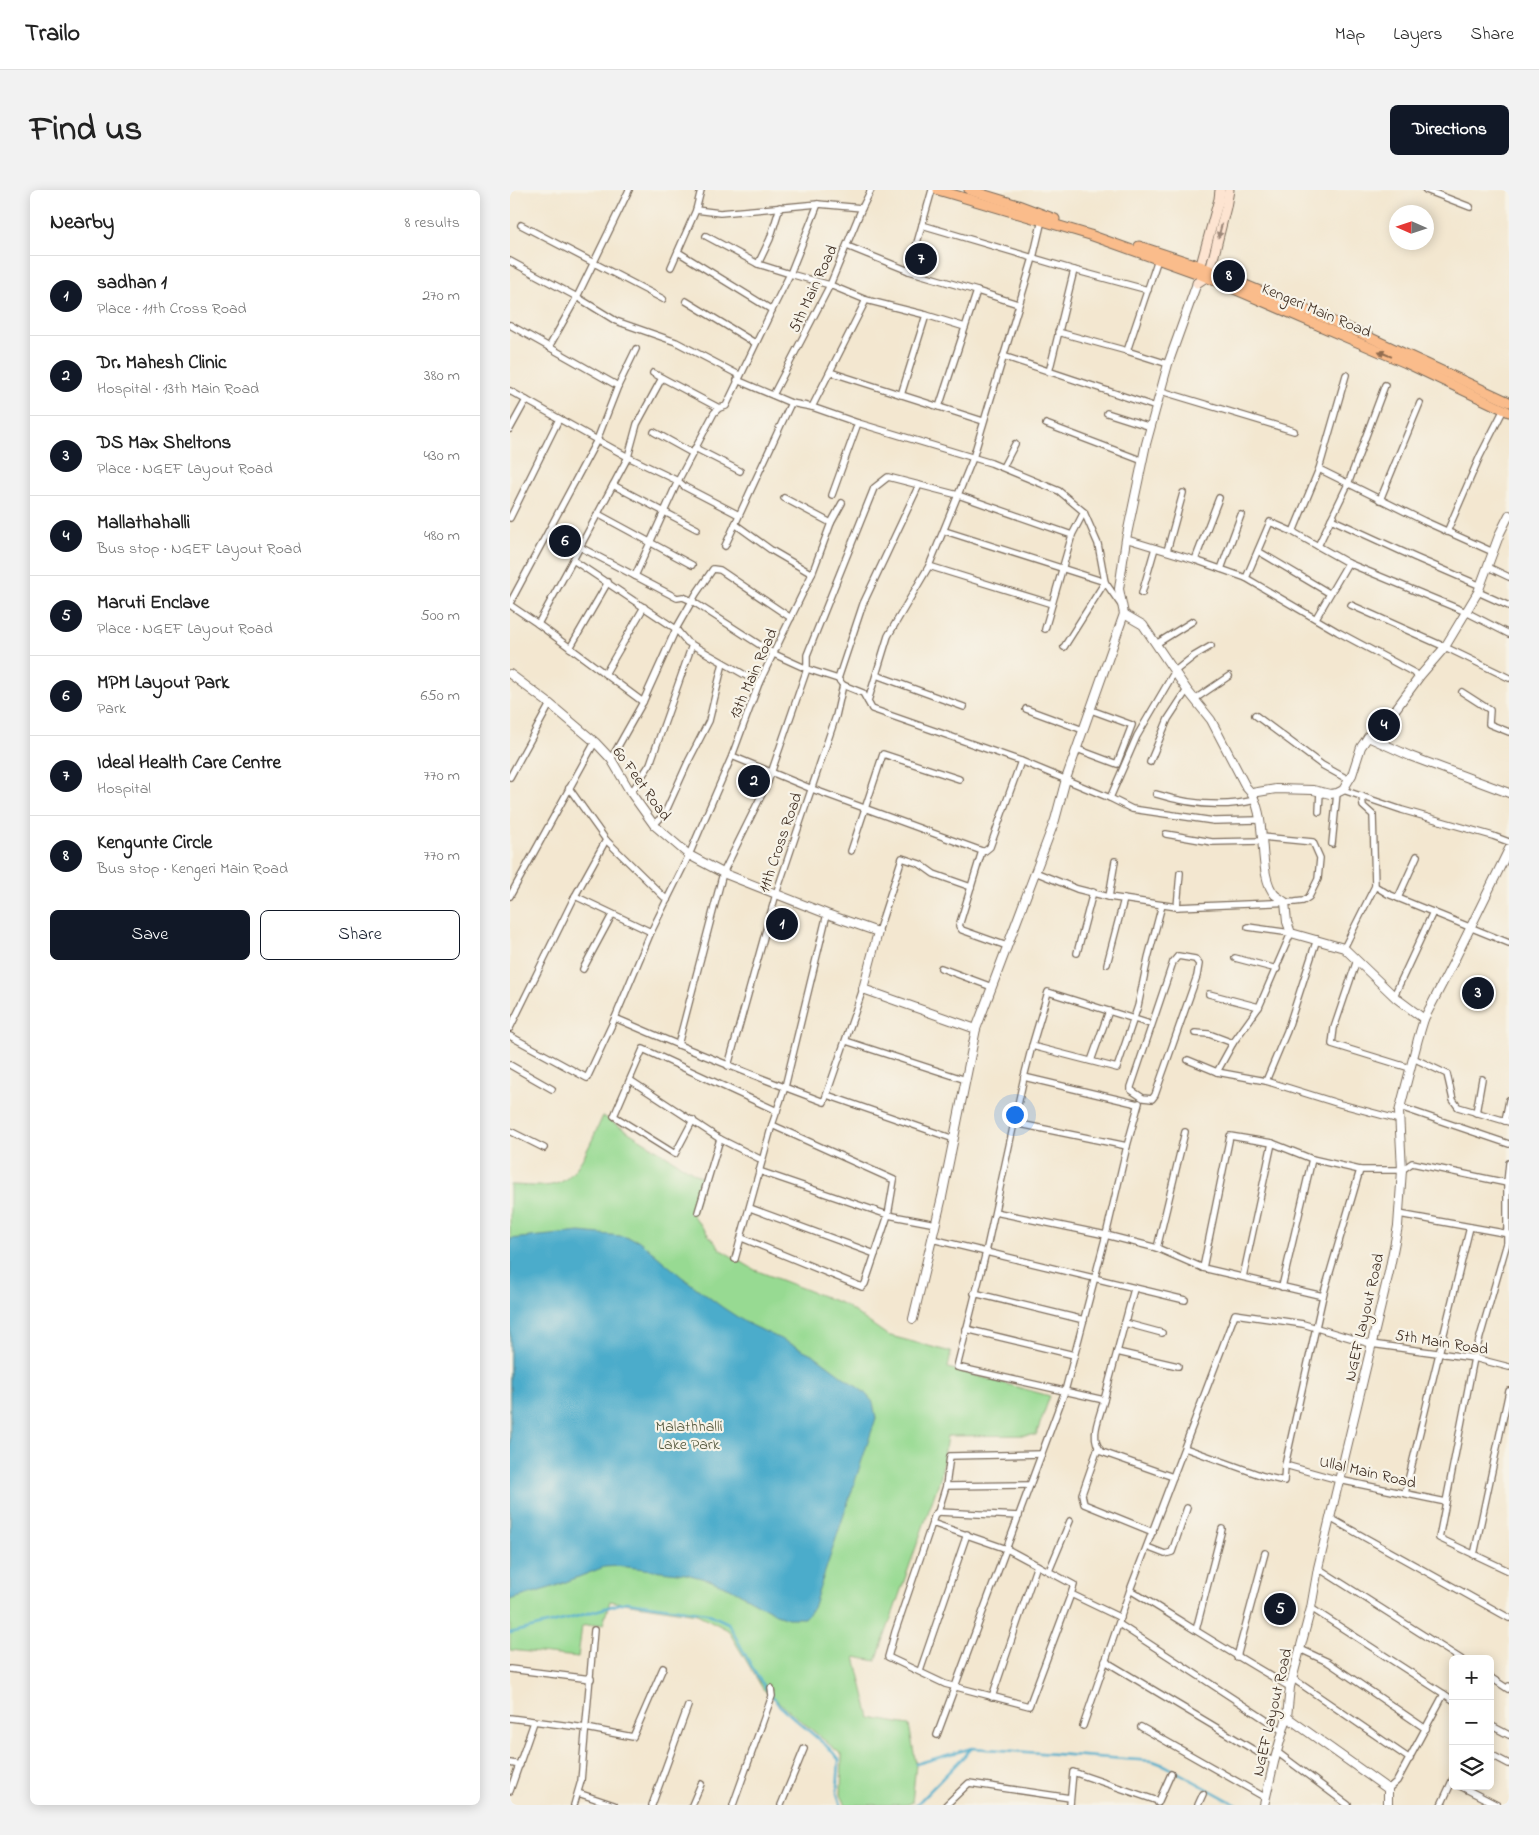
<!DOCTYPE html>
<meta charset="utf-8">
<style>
body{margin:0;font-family:"Indie Flower",sans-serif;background:#f2f2f2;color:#222}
.controls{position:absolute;right:15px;bottom:15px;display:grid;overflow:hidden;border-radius:8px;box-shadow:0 2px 12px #0003}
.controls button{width:45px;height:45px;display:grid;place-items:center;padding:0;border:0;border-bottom:1px solid #e0e0e0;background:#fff;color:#222;font:25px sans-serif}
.compass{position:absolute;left:879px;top:15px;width:45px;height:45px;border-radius:50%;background:#fff;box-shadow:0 2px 12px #0003;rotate:273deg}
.you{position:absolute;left:504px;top:924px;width:18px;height:18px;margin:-12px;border:4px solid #fff;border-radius:50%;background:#1a73e8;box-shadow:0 0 0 8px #1a73e833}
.badge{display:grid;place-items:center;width:32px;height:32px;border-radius:50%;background:#111827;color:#fff;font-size:16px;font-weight:700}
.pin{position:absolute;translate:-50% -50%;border:2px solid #fff;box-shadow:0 1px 5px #0006}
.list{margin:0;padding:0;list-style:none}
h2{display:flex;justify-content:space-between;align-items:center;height:65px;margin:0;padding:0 20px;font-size:21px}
h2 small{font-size:16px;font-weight:400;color:#767676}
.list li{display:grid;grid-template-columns:32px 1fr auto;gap:15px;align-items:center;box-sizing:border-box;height:80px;padding:0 20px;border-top:1px solid #e0e0e0}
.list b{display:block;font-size:19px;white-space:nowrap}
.list p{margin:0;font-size:16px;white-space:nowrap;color:#767676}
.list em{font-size:16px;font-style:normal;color:#767676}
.actions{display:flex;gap:10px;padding:15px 20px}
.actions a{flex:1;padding:11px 0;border:1px solid #111827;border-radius:8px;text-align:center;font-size:18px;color:#111827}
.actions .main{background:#111827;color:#fff}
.icon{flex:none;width:28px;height:28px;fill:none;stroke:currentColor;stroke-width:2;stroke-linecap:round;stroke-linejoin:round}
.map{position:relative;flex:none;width:999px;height:1615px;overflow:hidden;border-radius:8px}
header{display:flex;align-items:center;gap:30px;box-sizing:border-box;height:70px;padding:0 25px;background:#fff;border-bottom:1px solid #e0e0e0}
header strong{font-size:24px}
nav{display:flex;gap:28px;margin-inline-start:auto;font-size:18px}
.intro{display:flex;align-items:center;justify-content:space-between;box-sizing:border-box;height:120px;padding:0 30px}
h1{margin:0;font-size:35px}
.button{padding:12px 22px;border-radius:8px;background:#111827;color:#fff;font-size:18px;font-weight:700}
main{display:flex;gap:30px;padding:0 30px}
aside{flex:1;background:#fff;border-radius:8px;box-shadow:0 2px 12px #0003}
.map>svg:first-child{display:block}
.green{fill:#97da92;stroke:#698258}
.water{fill:#4caccb;stroke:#446b74}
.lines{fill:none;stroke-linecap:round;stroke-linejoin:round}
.stream{stroke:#4caccb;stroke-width:2.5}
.minor-casing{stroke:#7b6c5c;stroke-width:8}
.tertiary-casing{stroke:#7b6c5c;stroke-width:10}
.secondary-casing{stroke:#7b6c5c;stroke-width:11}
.primary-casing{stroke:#7b6c5c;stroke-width:11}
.minor{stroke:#fff;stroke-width:5.5}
.tertiary{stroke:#fff;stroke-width:8}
.secondary{stroke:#fde4d1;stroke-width:9}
.primary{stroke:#fabc8b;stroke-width:9}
.oneway{fill:#9c8778}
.oneway2{fill:#916c4f}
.labels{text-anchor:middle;stroke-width:4.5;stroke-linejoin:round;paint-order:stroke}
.street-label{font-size:16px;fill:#3b2a1e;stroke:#f7f3e8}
.park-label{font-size:16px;fill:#52563b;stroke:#f7f3e8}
</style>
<header>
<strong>Trailo</strong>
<nav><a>Map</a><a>Layers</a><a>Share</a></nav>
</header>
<div class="intro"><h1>Find us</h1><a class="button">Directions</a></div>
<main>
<aside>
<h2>Nearby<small>8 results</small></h2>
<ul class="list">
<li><span class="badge">1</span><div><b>sadhan 1</b><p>Place · 11th Cross Road</p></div><em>270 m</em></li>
<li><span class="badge">2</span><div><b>Dr. Mahesh Clinic</b><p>Hospital · 13th Main Road</p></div><em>380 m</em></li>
<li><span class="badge">3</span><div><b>DS Max Sheltons</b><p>Place · NGEF Layout Road</p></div><em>430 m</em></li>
<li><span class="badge">4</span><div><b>Mallathahalli</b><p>Bus stop · NGEF Layout Road</p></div><em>480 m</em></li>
<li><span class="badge">5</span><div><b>Maruti Enclave</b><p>Place · NGEF Layout Road</p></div><em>500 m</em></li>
<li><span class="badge">6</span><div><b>MPM Layout Park</b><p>Park</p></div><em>650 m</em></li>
<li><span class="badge">7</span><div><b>Ideal Health Care Centre</b><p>Hospital</p></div><em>770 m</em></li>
<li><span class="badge">8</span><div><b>Kengunte Circle</b><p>Bus stop · Kengeri Main Road</p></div><em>770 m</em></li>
</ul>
<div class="actions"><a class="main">Save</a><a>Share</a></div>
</aside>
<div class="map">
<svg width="999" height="1615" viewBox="0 0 999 1615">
<rect width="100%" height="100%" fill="#f7f3e8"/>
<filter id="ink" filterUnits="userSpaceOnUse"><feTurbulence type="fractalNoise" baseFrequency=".02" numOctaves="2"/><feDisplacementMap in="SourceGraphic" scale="10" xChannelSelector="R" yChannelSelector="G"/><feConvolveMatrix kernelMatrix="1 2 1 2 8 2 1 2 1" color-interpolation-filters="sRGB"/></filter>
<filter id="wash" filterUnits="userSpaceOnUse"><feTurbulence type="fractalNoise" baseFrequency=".0096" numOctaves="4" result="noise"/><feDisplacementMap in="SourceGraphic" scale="20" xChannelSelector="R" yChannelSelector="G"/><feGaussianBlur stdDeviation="1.12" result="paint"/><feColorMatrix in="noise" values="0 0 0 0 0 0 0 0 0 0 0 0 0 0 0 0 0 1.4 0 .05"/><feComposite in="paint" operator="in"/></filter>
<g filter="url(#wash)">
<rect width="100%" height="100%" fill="#f3e7d0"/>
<!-- green -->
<path class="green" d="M 93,926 L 192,988 L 183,1026 L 211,1060 L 245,1080 L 333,1114 L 377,1145 L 441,1162 L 438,1178 L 540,1206 L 526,1245 L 437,1246 L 431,1286 L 366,1471 L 345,1467 L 360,1528 L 399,1535 L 406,1574 L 402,1613 L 395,1615 L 336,1615 L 331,1605 L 332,1565 L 253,1499 L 218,1440 L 187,1424 L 100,1411 L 93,1434 L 72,1436 L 68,1467 L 0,1460 L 0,995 C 15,995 32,998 46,994 C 69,988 83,946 93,926 Z"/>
<!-- water -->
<polygon class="water" points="70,1042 111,1046 128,1050 172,1087 212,1117 235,1132 304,1165 354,1202 363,1212 366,1228 303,1418 294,1428 278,1428 266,1424 220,1398 199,1390 176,1384 109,1376 94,1377 43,1397 0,1410 0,1049"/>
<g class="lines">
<!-- stream -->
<g class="stream">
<polyline points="0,1443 58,1429 116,1412 197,1423 218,1433 247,1486 262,1506 270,1516 320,1559 329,1570 327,1603 331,1615"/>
<polyline points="406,1574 462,1558 643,1571 656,1576 727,1615"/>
<polyline points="406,1615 461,1559"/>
</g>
</g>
</g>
<g filter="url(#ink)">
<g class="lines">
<defs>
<g id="minor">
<polyline points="916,0 960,17"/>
<polyline points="308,14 280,84 320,95 356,110 416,125 455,137"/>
<polyline points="186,20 210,23 308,14 352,18"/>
<polyline points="11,35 153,109"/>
<polyline points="412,35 564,80 638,100"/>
<polyline points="196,46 248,74"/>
<polyline points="337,56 399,81 467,101"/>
<polyline points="0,71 67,107 106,131 166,152 229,185"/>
<polyline points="161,77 186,20 191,0"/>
<polyline points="399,81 422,0"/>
<polyline points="176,111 245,153"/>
<polyline points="262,120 280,84 248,74 260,49 270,17"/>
<polyline points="0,135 108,196 87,250 118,267 63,370 166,439 177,452 249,493"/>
<polyline points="548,142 617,161 658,174"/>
<polyline points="39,157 67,107 119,0"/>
<polyline points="617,161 648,69"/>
<polyline points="493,166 646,217"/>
<polyline points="320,182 473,231"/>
<polyline points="539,182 564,80"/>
<polyline points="143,183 209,218"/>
<polyline points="152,188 127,234 118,267 168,291 175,297 229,325"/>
<polyline points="227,190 281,213 302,217 348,233 481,273 549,301 574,322 588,354 595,392 611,415"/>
<polyline points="108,196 126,159"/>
<polyline points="0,201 87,250 0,413"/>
<polyline points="651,201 784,241"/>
<polyline points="263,205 320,95 352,18 361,0"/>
<polyline points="391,205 416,125"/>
<polyline points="302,217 356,110"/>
<polyline points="429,217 467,101 508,114"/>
<polyline points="597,223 641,237"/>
<polyline points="536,234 633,271"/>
<polyline points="0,239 16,210"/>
<polyline points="144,242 182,263"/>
<polyline points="185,258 230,281"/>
<polyline points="493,277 505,254"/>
<polyline points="809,279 914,331 983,362"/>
<polyline points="103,295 187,339"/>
<polyline points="322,305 348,233"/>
<polyline points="274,308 321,333"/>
<polyline points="870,310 910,213"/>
<polyline points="88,324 182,375"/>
<polyline points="0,328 49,229"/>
<polyline points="821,329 904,367 971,396"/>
<polyline points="225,334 261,360 302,384"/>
<polyline points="435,341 595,392 554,457"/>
<polyline points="783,342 809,279 836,185"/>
<polyline points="937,342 970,266 994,219"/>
<polyline points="562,345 574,322"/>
<polyline points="616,349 685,370 736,388 828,442 910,486"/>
<polyline points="215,356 281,213"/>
<polyline points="808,356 838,294 875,195"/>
<polyline points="70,357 167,408 173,407 182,411 264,464 297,479 328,489 333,495 353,503 362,519 511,571 600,608 622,619 704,631 749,630"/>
<polyline points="657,361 673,303"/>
<polyline points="748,361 819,403"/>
<polyline points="685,370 709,308"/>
<polyline points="838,373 956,422 999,444"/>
<polyline points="419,376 542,414"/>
<polyline points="978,377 999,387"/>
<polyline points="711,379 731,325"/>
<polyline points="125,386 168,291 204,223 209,218 216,216 262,120 168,62"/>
<polyline points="736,388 760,332 783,342 838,373 806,428"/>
<polyline points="968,402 999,416"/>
<polyline points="632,403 645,358"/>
<polyline points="0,415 28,434 133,512"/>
<polyline points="841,415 935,457 999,488"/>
<polyline points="28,434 63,370"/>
<polyline points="646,454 683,431"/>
<polyline points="60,458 98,392"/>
<polyline points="95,484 134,417"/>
<polyline points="366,485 454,517"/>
<polyline points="328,489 353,414 409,295"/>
<polyline points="952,502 980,520 979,534 999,542"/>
<polyline points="685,509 719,486"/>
<polyline points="358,511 378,446 419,376 463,268 523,68 532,30"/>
<polyline points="516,519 573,540"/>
<polyline points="745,525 812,575 839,590"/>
<polyline points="567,559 607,574 622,535 581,520"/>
<polyline points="222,566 302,599 472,661 475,661 480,657 511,571"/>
<polyline points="101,569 133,512 166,439 186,404 203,379 210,380 281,428"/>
<polyline points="640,572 658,529 677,500"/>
<polyline points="0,587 40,514"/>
<polyline points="59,598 96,650 157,710"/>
<polyline points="833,600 892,620 983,646 999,652"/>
<polyline points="121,603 140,574 182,455"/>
<path d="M 646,604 C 678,614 713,618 745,610"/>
<polyline points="852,606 853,616 863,625 865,696"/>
<polyline points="600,608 627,546 665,481 684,466 701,456"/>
<polyline points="809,622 810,601"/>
<polyline points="144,635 155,623 179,570 199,531 213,473"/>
<polyline points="656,644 702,652 753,651"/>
<polyline points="822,654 827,603"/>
<polyline points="341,661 373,564 449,589"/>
<polyline points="472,661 449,736 452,740 497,756"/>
<polyline points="525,682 567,699 599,707 667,717 785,712 793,711 799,707 808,689 810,668 803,652 752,647"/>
<polyline points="0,706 85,552"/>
<polyline points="65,706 141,742"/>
<polyline points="599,707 605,671"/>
<polyline points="888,708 907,666"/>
<polyline points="667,717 670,683"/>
<polyline points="368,742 392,668 410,674 424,684 461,697"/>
<polyline points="834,758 865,696 878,704 999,753"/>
<polyline points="567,763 583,702"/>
<polygon points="668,766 685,769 689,774 687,786 645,905 642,909 633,908 621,900 621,897 663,772"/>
<polyline points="725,768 767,779"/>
<polyline points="847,770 824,838 822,854 900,878"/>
<polyline points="597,774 614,709"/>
<polyline points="431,778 482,797"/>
<polyline points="73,779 102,725"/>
<polyline points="699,804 749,817"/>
<polyline points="884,806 923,722"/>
<path d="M 105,828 C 174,858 244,886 314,912 L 353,799"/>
<polyline points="0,838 65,706 96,650"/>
<polyline points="685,843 699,844 723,853"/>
<polyline points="0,846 77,888 105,828 141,742 179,665 222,566 249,493 302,384 321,333 332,313"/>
<polyline points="336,851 456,890"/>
<polyline points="168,855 213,683 258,592 297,479 297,465 364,298 378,287 448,305 562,345 535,439"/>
<polyline points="522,856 538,802 637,833"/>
<polyline points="903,868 937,884 943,910 948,917 999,932"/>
<polyline points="678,870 707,882 756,891 830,914 890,930"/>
<polyline points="581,871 599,821"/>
<polyline points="0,875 42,899"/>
<polyline points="218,876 266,704 326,526 333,495"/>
<polyline points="707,882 723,853 749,817 781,743 738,737"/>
<polyline points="514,887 628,914"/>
<polyline points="120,890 210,949 252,970"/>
<polyline points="756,891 777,841 807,749"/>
<polyline points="317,905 444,949"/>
<polyline points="890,917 999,954"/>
<polyline points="966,923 972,889"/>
<polyline points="183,930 165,964 104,926 133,859 267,921"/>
<polyline points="995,931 999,910"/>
<polyline points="505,933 617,956"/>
<polyline points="0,941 34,958"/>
<polyline points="999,973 997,993 997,1053 964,1168 929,1348 999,1381"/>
<polyline points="249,981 378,1025 426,1034"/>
<polyline points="240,1018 365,1064"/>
<polyline points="188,1022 210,949"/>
<polyline points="485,1022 596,1045 647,1058 693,1078 813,1106"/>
<polyline points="889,1024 999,1044"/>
<polyline points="232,1048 352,1097 355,1094 378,1025 384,990 262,935"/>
<polyline points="422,1049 675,1110"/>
<polyline points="647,1058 675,942"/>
<polyline points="225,1069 262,935 275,897 317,724"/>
<polyline points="693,1078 720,946 762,953 802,969 850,980 892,980 902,973 997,993"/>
<polyline points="733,1087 762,953"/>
<polyline points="772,1097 802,969"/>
<polyline points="624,1099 594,1210 447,1177 476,1062 514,887 522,856 607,878 628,816 638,768 652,715"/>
<polyline points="464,1103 574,1130"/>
<polyline points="615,1133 652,1143"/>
<polyline points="456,1139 564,1165"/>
<polyline points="607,1162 668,1176"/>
<path d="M 594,1210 C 590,1227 578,1248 592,1262 L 663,1287"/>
<polyline points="588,1258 572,1304 574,1314 643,1342"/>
<polyline points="675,1258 753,1286 774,1291 775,1275 813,1106 850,980"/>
<polyline points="775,1275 829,1290 936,1312"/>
<polyline points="436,1296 520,1295"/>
<polyline points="895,1303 960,1037"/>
<polyline points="428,1322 509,1326"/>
<polyline points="820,1328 999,1428"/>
<polyline points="422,1333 425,1324 428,1322 436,1296 440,1266 532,1264"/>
<polyline points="637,1357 655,1364 662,1362 677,1318"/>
<polyline points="964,1365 999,1201"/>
<polyline points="808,1378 951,1469"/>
<polyline points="539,1381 560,1331"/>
<polyline points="620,1400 725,1124 793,1134 861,1154 964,1168 999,1177"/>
<polyline points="561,1404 519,1516 435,1494 378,1467 385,1442 422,1333 497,1359 564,1395 561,1404 611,1428"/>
<polyline points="801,1418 934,1504 887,1591 878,1599"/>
<polyline points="609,1434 773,1541"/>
<polyline points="686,1440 712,1339"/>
<polyline points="790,1459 818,1472 916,1539"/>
<polyline points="727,1467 755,1363"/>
<polyline points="595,1471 764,1572"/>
<polyline points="0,1479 81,1489"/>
<polyline points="410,1481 457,1344"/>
<polyline points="980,1487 998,1499 999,1496"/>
<polyline points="782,1488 900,1569"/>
<polyline points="934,1504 943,1510"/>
<polyline points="482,1507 527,1375"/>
<polyline points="0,1528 76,1538 123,1547 153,1478"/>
<polyline points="980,1535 999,1545"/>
<path d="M 573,1536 L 620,1400 C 673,1432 725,1466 780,1497"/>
<polyline points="631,1537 756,1608"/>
<polyline points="427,1545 555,1201 596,1045 617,956 629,913"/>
<polyline points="767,1562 838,1615"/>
<polyline points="980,1564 999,1574"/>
<polyline points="0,1573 10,1575"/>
<polyline points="950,1596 987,1615"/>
<polyline points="0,1601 24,1532"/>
<polyline points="68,1603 104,1615"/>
<polyline points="648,1613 661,1584"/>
<polyline points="64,1615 71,1591 84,1440"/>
<polyline points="142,1615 178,1516"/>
<polyline points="182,1615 191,1594"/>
<polyline points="223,1615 262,1506 261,1498"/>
<polyline points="271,1615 294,1559"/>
<polyline points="436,1615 459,1593 560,1608"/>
<polyline points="560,1615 563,1582 648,1611"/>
<polyline points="688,1615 693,1604"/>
<polyline points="931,1615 943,1589"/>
</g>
<g id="tertiary">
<polyline points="999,325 990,343 968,402 935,457 910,486 874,535 858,547 900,566 999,603"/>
<path d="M 614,424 L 633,435 L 677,500 L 701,530 L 736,597 C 761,620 745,684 765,705 C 768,707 772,710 775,712 L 777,732 L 781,743 L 834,758 L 886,808 L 914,829"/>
<polyline points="0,484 40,514 85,552 101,569 121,603 144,635 179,665 213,683 317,724 368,742 353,799 466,839"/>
<polyline points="742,603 766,599 803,600 820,604 827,603 833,600 842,585 851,557 858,547"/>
<polyline points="403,1129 432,1007 466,839 545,630 556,589 614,424 609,399 616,349 636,254 658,174 687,93"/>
<polyline points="777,1527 878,1599 878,1615"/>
<polyline points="754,1615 764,1572 777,1527 780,1497 801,1418 808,1378 879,1082 888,1036 892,980 889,922 908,849 914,829 943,773 999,659"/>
</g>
<g id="secondary">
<polyline points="689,82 709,9 710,0"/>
<polyline points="687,93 696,87 700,81 716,17 719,0"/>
</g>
<g id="primary">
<polyline points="428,0 580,45 689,84 896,173 999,222"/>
<polyline points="459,0 508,15 545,29"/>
<polyline points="629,56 690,76 848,142 999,212"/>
</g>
</defs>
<!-- minor casing -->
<use href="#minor" class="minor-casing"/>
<!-- tertiary casing -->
<use href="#tertiary" class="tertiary-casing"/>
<!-- secondary casing -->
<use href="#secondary" class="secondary-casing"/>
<!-- primary casing -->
<use href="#primary" class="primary-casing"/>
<!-- minor -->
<use href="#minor" class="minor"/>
<!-- tertiary -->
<use href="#tertiary" class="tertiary"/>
<!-- secondary -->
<use href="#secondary" class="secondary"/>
<!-- primary -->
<use href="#primary" class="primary"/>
</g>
<!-- one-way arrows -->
<defs><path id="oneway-solid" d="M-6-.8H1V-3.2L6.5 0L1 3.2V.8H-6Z" transform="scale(1.25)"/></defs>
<use class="oneway" href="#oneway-solid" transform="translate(710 41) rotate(105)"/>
<use class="oneway2" href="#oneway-solid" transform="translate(875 164) rotate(-157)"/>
</g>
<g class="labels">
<!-- street labels -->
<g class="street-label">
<text transform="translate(302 98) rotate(-65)" y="6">5th Main Road</text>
<text transform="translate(807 119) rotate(23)" y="6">Kengeri Main Road</text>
<text transform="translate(242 483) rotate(-66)" y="6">13th Main Road</text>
<text transform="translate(133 593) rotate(54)" y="6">60 Feet Road</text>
<text transform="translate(269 652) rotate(-71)" y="6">11th Cross Road</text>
<text transform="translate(853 1127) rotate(-77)" y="6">NGEF Layout Road</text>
<text transform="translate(932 1151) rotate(9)" y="6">5th Main Road</text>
<text transform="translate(858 1281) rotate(13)" y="6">Ullal Main Road</text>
<text transform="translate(761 1522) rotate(-77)" y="6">NGEF Layout Road</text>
</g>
<!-- park labels -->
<g class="park-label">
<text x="179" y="1241">Malathhalli<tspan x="179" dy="18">Lake Park</tspan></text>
</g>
</g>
</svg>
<div class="controls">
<button>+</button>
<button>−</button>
<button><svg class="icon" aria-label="layers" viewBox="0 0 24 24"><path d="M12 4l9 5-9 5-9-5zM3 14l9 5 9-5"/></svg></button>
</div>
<svg class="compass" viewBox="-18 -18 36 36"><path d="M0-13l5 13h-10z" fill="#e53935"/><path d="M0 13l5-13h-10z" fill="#767676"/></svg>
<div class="you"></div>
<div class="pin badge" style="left:272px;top:734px">1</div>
<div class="pin badge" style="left:244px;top:591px">2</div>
<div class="pin badge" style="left:968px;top:803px">3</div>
<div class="pin badge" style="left:874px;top:535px">4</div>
<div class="pin badge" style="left:770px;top:1419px">5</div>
<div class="pin badge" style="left:55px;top:351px">6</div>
<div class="pin badge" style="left:411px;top:69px">7</div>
<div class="pin badge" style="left:719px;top:86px">8</div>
</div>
</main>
